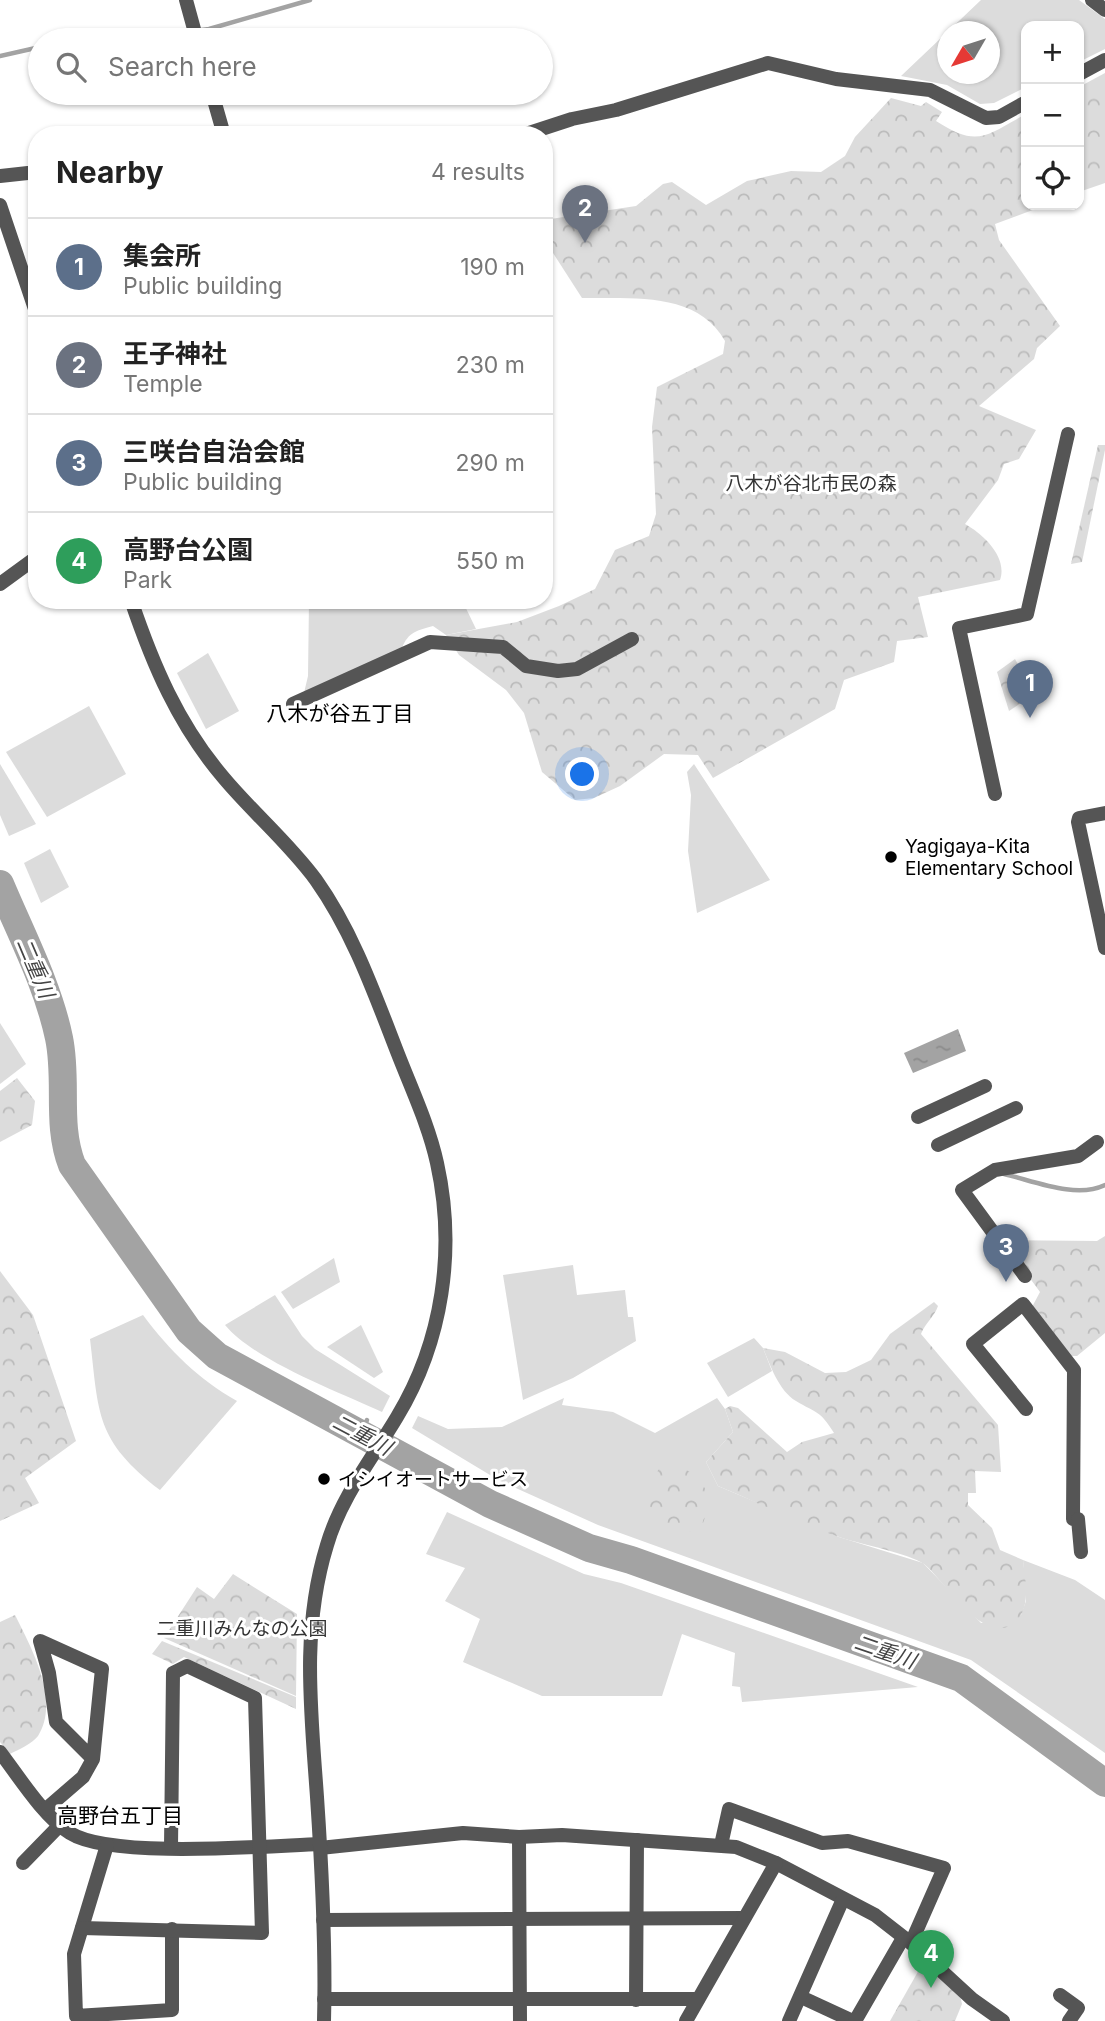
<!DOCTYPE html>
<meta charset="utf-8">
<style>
body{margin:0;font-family:Inter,"Noto Sans JP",sans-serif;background:#f6f6f6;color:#222}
.controls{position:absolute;right:21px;top:21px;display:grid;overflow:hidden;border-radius:14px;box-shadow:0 2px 5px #0004}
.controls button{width:63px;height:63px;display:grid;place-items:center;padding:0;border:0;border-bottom:2px solid #e0e0e0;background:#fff;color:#222;font:35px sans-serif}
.compass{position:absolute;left:937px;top:21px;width:63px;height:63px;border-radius:50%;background:#fff;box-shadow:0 2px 5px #0004;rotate:231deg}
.you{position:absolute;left:583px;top:775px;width:24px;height:24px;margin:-18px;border:5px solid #fff;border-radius:50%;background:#1a73e8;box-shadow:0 0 0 10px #1a73e833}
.badge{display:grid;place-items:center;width:46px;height:46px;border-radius:50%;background:#000;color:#fff;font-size:23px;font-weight:700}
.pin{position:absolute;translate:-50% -58px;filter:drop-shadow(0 2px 4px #0008)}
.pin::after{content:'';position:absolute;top:37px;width:24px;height:21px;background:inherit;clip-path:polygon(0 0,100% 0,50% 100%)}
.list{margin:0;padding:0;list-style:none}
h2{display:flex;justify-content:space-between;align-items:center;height:91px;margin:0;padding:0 28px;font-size:30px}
h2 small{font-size:23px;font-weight:400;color:#767676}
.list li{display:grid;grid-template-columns:46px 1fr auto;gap:21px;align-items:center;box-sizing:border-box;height:98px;padding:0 28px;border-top:2px solid #e0e0e0}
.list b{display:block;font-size:26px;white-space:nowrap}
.list p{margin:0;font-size:23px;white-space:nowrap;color:#767676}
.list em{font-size:23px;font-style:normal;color:#767676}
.icon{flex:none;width:38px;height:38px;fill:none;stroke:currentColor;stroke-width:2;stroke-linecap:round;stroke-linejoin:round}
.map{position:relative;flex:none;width:1105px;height:2021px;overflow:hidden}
.search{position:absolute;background:#fff;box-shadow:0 2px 5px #0004;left:28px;top:28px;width:525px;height:77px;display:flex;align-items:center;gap:18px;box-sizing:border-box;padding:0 24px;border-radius:38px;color:#767676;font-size:26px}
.panel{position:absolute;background:#fff;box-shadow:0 2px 5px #0004;left:28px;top:126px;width:525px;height:483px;border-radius:28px}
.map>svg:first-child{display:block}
.green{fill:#dcdcdc;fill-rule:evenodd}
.forest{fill:url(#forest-crowns)}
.water{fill:url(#water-ripples)}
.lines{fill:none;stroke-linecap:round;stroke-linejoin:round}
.stream{stroke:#a3a3a3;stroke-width:4.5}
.river{stroke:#a3a3a3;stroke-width:28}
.minor{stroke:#555;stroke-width:14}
.tertiary{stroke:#555;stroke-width:14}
.poi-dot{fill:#000;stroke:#fff;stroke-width:2.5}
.labels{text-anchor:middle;stroke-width:6;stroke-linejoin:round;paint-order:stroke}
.park-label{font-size:19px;fill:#333;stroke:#fff}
.poi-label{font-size:19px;fill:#000;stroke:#fff;text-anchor:start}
.neighbourhood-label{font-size:21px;fill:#000;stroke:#fff}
.water-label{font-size:21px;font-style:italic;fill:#444;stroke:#fff}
</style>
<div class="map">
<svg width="1105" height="2021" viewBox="0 0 1105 2021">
<defs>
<pattern id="forest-crowns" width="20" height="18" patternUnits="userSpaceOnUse" patternTransform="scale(1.75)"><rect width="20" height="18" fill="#dcdcdc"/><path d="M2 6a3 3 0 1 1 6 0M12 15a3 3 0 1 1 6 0" fill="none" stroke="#bbb"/></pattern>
<pattern id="water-ripples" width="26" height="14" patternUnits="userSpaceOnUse" patternTransform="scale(1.75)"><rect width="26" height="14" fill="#a3a3a3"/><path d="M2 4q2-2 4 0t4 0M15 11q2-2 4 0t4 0" fill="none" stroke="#8b8b8b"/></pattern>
</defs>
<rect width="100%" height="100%" fill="#fff"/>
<!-- green -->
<g class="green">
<path d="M 981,0 L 1079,0 L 1105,19 L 1105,49 L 1079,62 L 1079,26 L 1026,26 L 1026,87 L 994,103 L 980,104 L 947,85 L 901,76 ZM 948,32 L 990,32 L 990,74 L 948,74 Z"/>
<path d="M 309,600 L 462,600 L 476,629 L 446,635 L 433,626 C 418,630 408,632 402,648 L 304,693 L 308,676 Z"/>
<polygon points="208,653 239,711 206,729 177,673"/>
<polygon points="89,706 126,774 47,817 6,752"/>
<polygon points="0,764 36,824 9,836 0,815"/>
<polygon points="694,764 770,880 697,913 688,851 691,795 687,772"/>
<polygon points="50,849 69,887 41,903 24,863"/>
<polygon points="0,1023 26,1064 0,1084"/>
<polygon points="334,1258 340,1282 293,1309 281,1292"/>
<polygon points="573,1265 577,1295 625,1290 628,1317 633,1317 636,1341 573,1378 523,1400 503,1275"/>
<path d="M 275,1295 L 302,1336 L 315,1349 L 390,1396 L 382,1412 C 339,1392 255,1361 225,1325 Z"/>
<path d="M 143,1315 C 170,1351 198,1379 237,1401 L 160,1490 C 95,1440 99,1414 90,1339 Z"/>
<polygon points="361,1325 383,1372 374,1378 327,1347"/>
<polygon points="754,1338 763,1348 772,1371 728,1397 707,1363"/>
<polygon points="564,1398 562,1405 613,1412 655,1433 717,1398 725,1409 733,1432 706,1462 718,1486 839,1537 923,1563 981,1623 1021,1615 1026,1601 1023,1560 1075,1580 1105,1600 1105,1753 971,1660 598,1525 500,1481 412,1428 418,1416 448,1429 502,1427"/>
<polygon points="447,1512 584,1574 621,1583 918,1687 742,1702 740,1687 732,1686 735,1653 682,1634 662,1696 542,1696 463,1662 480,1619 445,1601 465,1568 426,1554"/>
</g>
<!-- forest -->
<g class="forest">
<polygon points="1105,73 1105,183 1079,192 1079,87"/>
<path d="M 891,98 L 921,106 L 926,102 L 942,112 L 936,121 C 978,148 985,136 1026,114 L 1026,205 L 1046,205 L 995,224 L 999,240 L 1060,326 L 1037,348 L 1034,359 L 979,406 L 1036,430 L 1019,459 L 1004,464 L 998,480 L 965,524 C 983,534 1008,557 1000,580 L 918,597 L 928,637 L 897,641 L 894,662 L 844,680 L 835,709 L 713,778 L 698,755 L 664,754 L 620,786 L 594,798 L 575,800 L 542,772 L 524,713 L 506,690 L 459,655 L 446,635 L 517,622 L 559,606 L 595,589 L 615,550 L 649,536 L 656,514 L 652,427 L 657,387 L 723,354 L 725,341 C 697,291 632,299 582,298 L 544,239 L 544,220 L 636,206 L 663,184 L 672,182 L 706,205 L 747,181 L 791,171 L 821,172 L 845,156 L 855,137 Z"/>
<polygon points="1098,445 1105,445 1105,450 1082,562 1071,564"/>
<polygon points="1015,659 1034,694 1009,711 997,672"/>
<polygon points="17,1078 35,1101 32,1125 0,1142 0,1091"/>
<polygon points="1105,1236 1105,1333 1077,1356 1072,1356 1032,1307 1040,1292 1002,1240 1097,1241"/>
<polygon points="0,1271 33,1315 76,1441 25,1478 39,1503 0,1521"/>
<path d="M 934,1302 L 938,1306 C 935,1316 925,1323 921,1334 L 998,1425 L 1001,1472 L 975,1471 L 976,1493 L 968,1493 L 968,1505 L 992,1528 L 1000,1550 L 1023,1560 C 1025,1580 1033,1612 1011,1625 C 981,1643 944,1580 924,1564 C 910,1554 861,1544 842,1538 C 800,1524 759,1503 718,1486 L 706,1462 L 733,1432 L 725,1409 L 730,1406 L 738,1408 L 787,1452 L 802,1442 L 834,1433 C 819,1409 817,1414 796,1401 C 779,1391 770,1365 763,1348 L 785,1352 L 825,1373 L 846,1372 L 871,1360 L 890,1334 Z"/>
<path d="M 677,1464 C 707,1481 714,1494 702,1526 C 680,1539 666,1532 647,1517 L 643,1497 L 661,1465 Z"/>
<polygon points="233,1574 297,1614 296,1696 164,1638 197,1587 214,1599"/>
<path d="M 15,1615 C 31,1647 61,1701 38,1736 C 33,1743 18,1750 10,1754 L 0,1742 L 0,1622 Z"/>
<polygon points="162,1641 296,1697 296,1709 184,1657 173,1664 152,1654"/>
<polygon points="924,1961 960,1995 962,2004 955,2021 890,2021"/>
</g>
<!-- water -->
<polygon class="water" points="958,1029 966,1051 913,1073 904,1053"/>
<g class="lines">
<!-- stream -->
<g class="stream">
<polyline points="70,40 164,35 209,29 310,0"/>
<polyline points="0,56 40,47"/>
<path d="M 1004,1174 C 1034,1181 1076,1199 1105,1185"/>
<polyline points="360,1435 367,1420"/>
</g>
<!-- river -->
<path class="river" d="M 0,884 C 21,934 48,985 59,1038 C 68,1081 56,1124 72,1165 L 189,1331 L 217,1356 L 490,1504 L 589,1548 L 631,1560 L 961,1678 L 1105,1783"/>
<!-- minor -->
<g class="minor">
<polyline points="186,0 197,40"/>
<polyline points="1092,0 1105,10"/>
<polyline points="212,93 224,135"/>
<polyline points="0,176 37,172"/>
<polyline points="0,584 37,557"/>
<polyline points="293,704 430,642 503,647 526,666 558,671 577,669 632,639"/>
<polyline points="995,794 959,628 1027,614 1068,434"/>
<polyline points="1105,813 1079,818 1078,822 1105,948"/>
<polyline points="918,1117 985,1086"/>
<polyline points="938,1145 1016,1108"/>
<polyline points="1025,1276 962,1190 995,1170 1078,1156 1097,1142"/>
<polyline points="1026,1409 973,1344 1023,1304 1074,1370 1073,1519"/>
<polyline points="1078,1519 1081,1552"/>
<path d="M 0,1752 C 19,1777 44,1817 70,1833 C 111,1859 266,1846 320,1844"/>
<polyline points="46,1809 83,1777 93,1759 102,1669 40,1641 49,1673 56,1722 93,1759"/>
<polyline points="519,1837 520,2021"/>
<polyline points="107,1845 74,1954 76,2016 172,2010 172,1929"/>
<polyline points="721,1845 729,1809 822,1843 848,1841 944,1868 911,1943"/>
<polyline points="320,1848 463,1833 519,1837 562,1835 736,1847 776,1863 875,1915 911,1943 972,1999 1003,2021"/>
<polyline points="23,1863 59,1826"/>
<polyline points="323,1920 744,1918"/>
<polyline points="82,1928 262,1933 255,1698 187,1666 173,1673 171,1847"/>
<polyline points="1060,1995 1078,2008 1069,2021"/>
<polyline points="801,1997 853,2021"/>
<polyline points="324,1999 698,1999"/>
<polyline points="636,2000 637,1840"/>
<polyline points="686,2021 776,1863"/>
<polyline points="789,2021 843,1899"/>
<polyline points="855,2021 903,1938"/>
</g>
<!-- tertiary -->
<g class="tertiary">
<polyline points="1079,74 1105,60"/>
<polyline points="523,135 572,119 616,110 768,63 836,79 930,90 986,118 999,117 1026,102"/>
<polyline points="0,205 37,315"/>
<path d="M 131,600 C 153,665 178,724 223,777 C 253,813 288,842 316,880 C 353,932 375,995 398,1054 C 412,1090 429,1126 437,1163 C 456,1249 443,1341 397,1417 C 372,1459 341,1497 327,1545 C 301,1629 311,1711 317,1797 C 322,1871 326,1947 324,2021"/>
</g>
</g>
<!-- markers -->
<g class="poi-dot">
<circle cx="891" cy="857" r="7"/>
<circle cx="324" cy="1479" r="7"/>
</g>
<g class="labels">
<!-- park labels -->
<g class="park-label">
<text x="811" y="490">八木が谷北市民の森</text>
<text x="242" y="1635">二重川みんなの公園</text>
</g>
<!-- poi labels -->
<g class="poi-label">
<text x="905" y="853">Yagigaya-Kita<tspan x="905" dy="22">Elementary School</tspan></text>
<text x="338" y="1486">イシイオートサービス</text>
</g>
<!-- neighbourhood labels -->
<g class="neighbourhood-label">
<text x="340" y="721">八木が谷五丁目</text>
<text x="120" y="1823">高野台五丁目</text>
</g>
<!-- water labels -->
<g class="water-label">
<text transform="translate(35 968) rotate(67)" y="7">二重川</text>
<text transform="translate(362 1435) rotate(28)" y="7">二重川</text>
<text transform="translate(885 1652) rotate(19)" y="7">二重川</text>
</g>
</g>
</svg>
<div class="controls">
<button>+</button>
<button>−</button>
<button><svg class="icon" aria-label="locate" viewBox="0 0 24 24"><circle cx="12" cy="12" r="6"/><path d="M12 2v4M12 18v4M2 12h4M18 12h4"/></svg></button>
</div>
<svg class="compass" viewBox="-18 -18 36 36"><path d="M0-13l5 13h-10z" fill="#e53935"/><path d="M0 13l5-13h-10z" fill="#767676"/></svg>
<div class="you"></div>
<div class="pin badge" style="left:1030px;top:718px;background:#5c6f8a">1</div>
<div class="pin badge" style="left:585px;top:243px;background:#6b7280">2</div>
<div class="pin badge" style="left:1006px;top:1282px;background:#5c6f8a">3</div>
<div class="pin badge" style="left:931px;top:1988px;background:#2e9e5b">4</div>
<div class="search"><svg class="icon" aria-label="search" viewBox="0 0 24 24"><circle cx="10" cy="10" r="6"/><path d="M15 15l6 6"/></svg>Search here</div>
<section class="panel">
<h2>Nearby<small>4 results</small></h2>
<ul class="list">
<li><span class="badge" style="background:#5c6f8a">1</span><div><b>集会所</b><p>Public building</p></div><em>190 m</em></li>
<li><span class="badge" style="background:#6b7280">2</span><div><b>王子神社</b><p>Temple</p></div><em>230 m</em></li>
<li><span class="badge" style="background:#5c6f8a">3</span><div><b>三咲台自治会館</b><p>Public building</p></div><em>290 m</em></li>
<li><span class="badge" style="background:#2e9e5b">4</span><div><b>高野台公園</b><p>Park</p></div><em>550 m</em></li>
</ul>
</section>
</div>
